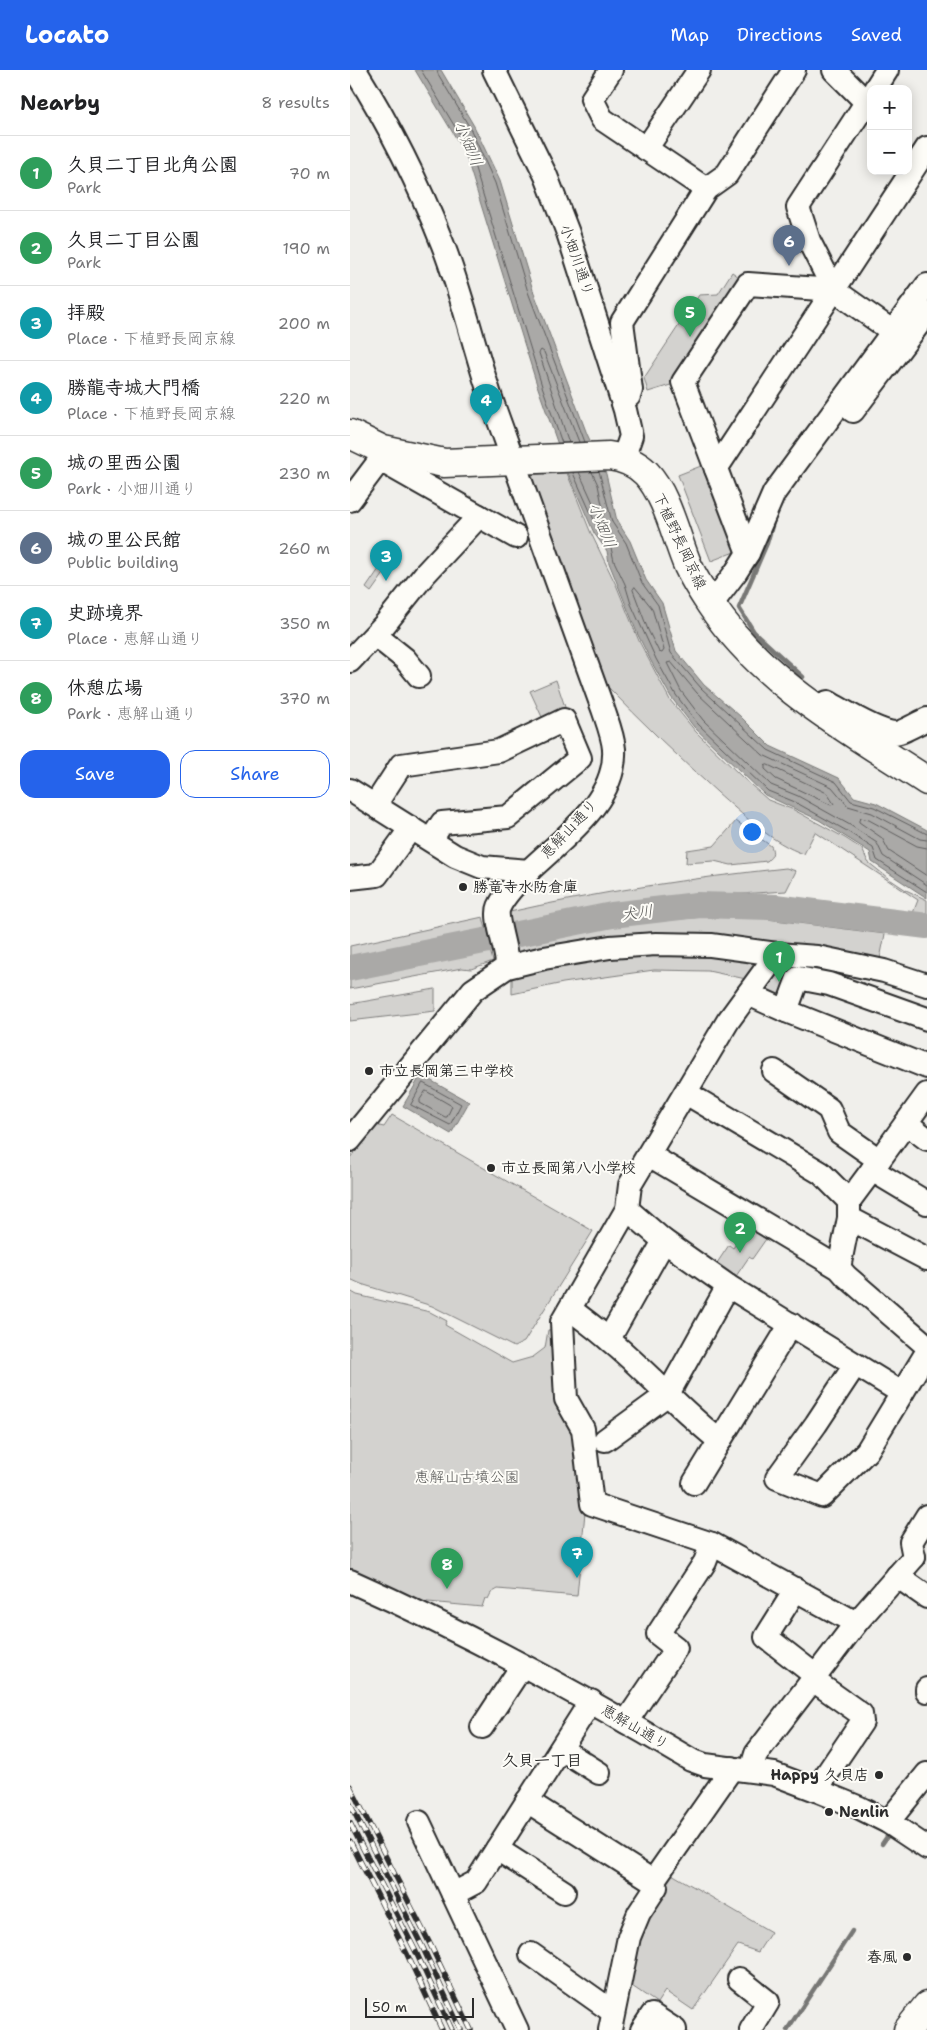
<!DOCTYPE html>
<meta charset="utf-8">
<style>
body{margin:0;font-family:"Shantell Sans","Klee One",sans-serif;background:#f2f2f2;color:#202124}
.controls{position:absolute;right:15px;top:15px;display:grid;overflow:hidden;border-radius:10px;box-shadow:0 2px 12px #0003}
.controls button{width:45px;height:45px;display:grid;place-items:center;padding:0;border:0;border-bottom:1px solid #e0e0e0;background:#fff;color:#202124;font:25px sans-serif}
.scale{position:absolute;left:15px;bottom:12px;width:109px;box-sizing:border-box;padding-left:5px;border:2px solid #2b2b2b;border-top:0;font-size:14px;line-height:18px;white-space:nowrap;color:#2b2b2b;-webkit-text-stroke:4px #fdfcf7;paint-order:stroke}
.you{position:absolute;left:401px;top:761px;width:18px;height:18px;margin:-12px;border:4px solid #fff;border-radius:50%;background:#1a73e8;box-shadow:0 0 0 8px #1a73e833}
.badge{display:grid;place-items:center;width:32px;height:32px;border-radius:50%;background:#2563eb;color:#fff;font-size:16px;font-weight:700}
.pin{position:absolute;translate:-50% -41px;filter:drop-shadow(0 1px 2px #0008)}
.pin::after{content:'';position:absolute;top:26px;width:18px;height:15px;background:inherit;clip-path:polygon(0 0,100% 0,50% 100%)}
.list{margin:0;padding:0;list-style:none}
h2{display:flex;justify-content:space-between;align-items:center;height:65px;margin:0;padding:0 20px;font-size:21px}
h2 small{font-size:16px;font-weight:400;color:#757577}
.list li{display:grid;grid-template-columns:32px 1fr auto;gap:15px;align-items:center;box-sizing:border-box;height:75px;padding:0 20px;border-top:1px solid #e0e0e0}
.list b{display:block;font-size:19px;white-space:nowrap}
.list p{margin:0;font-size:16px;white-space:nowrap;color:#757577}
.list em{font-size:16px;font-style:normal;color:#757577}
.actions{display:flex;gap:10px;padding:15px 20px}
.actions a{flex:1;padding:11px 0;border:1px solid #2563eb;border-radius:15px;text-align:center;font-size:18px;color:#2563eb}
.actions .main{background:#2563eb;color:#fff}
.map{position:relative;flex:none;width:577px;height:1960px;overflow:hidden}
header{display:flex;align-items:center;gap:30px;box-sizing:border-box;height:70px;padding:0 25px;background:#2563eb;color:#fff}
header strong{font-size:24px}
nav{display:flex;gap:28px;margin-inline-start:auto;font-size:18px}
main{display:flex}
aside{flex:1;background:#fff}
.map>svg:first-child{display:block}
.green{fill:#d3d2cf;stroke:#7f7e7d}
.water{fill:#aaa9a7;stroke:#777775}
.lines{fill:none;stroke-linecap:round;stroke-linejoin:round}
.shore{stroke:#5e5d5d;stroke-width:1}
.stream{stroke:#777775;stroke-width:4.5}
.river{stroke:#aaa9a7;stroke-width:26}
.minor-casing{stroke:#2b2b2b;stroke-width:26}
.major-casing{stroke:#2b2b2b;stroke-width:31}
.minor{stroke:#fdfcf7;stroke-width:22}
.major{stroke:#fdfcf7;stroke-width:28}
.rail-casing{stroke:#2b2b2b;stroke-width:5.5}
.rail{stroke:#fdfcf7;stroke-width:4;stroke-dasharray:11;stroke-linecap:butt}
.poi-dot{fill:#2b2b2b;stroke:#fdfcf7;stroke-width:2}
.labels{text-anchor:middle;stroke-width:4;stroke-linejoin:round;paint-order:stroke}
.street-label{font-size:15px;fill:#2b2b2b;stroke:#fdfcf7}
.poi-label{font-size:15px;font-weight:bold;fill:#2b2b2b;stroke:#fdfcf7;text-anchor:start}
.park-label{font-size:15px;fill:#555554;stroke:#fdfcf7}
.water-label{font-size:16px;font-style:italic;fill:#575756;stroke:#fdfcf7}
.neighbourhood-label{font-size:16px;font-weight:bold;fill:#2b2b2b;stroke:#fdfcf7}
</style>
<header>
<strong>Locato</strong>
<nav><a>Map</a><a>Directions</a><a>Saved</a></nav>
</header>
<main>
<aside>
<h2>Nearby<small>8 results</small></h2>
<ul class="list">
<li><span class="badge" style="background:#2e9e5b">1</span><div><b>久貝二丁目北角公園</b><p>Park</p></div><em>70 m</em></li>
<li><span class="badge" style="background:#2e9e5b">2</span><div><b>久貝二丁目公園</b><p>Park</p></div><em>190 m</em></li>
<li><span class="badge" style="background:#0f9aa8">3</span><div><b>拝殿</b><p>Place · 下植野長岡京線</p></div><em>200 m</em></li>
<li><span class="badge" style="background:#0f9aa8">4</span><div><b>勝龍寺城大門橋</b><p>Place · 下植野長岡京線</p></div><em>220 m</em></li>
<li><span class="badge" style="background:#2e9e5b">5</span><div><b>城の里西公園</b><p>Park · 小畑川通り</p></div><em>230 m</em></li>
<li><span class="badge" style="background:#5c6f8a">6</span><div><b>城の里公民館</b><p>Public building</p></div><em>260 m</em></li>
<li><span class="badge" style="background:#0f9aa8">7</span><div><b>史跡境界</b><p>Place · 恵解山通り</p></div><em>350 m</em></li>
<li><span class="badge" style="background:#2e9e5b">8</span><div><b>休憩広場</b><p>Park · 恵解山通り</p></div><em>370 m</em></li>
</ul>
<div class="actions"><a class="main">Save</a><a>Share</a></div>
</aside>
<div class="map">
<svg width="577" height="1960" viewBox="0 0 577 1960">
<rect width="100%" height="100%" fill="#f0efeb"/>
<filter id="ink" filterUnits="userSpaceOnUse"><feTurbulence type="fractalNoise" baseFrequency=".02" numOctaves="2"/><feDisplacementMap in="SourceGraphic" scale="10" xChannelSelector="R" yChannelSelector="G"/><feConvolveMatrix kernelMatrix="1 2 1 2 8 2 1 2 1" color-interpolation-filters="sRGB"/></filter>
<g filter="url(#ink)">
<!-- green -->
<g class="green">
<polygon points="382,202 395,211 327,313 298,322 294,308 349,225 368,224"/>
<polygon points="356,394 387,481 361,491 328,405"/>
<path d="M 217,403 L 240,461 L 267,517 L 289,571 L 320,630 L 346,662 L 393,708 L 418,730 L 444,740 L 495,768 L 512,779 L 518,792 L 538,808 L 556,820 L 577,830 L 577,845 L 563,843 L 568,830 L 465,762 L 454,784 C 423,774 391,743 367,722 C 329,688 292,652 256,615 L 250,607 L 174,405 Z"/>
<polygon points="42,480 48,484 21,522 16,518"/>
<polygon points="206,610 216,640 200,648 192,647 180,621"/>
<path d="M 386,751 L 421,776 C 424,783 423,786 417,791 L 381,795 L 364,791 L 336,793 L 337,780 L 364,776 Z"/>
<path d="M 436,798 L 446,801 L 436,821 L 344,827 L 240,842 L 158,858 L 155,843 C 248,822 342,808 436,798 Z"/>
<path d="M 385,845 L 535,864 L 529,894 L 462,880 L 166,885 L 162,870 C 236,856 310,850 385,845 Z"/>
<polygon points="133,847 137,863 0,892 0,876"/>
<polygon points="138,873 143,891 121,899 112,898 0,919 0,905 107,883"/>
<polygon points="286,881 404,888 405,897 396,909 358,901 304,900 213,913 162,924 162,906 203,894"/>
<polygon points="437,896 446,896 436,926 429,929 412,918"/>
<polygon points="85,919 85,941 0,951 0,934"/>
<polygon points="42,1045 243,1161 174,1272 164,1277 82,1236 11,1214 0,1209 0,1088 25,1055 34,1057"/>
<polygon points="398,1157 416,1169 402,1189 399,1187 382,1212 363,1199 379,1175 383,1178"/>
<polygon points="0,1221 7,1225 80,1242 97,1251 95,1255 162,1293 183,1287 195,1278 198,1260 210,1259 229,1359 236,1432 227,1526 148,1519 141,1523 138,1529 135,1528 132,1537 57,1530 0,1504"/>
<polygon points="320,1803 421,1862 408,1882 388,1875 343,1940 315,1921 307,1933 273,1910 282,1870"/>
</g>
<!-- water -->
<g class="water">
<polygon points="65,0 91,0 124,56 150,111 183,220 237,364 256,404 267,451 280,471 296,510 312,533 326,581 354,615 390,646 420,676 489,708 504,727 526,733 577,760 577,828 522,792 520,782 469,750 415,725 344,657 321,627 301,591 288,565 259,493 257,481 244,463 218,403 188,318 115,83"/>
<polygon points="71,1005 119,1032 101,1064 53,1036"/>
</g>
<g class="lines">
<!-- shore -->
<g class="shore">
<polyline points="71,0 120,82 192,316 212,373"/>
<polyline points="87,0 88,4 120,58 145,113 178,222 235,372"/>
<polyline points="219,373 189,283 191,280 194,282 229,372"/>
<polyline points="249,401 262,452 276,473 292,513 308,535 321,583 351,618 418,680 486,712 501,731 524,737 577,764"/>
<polyline points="229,402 249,446 252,447 254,444 248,415 242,402"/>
<polyline points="223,403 249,461 261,478 264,491 275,514 281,534 306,589 326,625 348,654 418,721 445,732 497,761 523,778 527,790 577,822"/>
<polygon points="285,517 302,538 314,580 312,583 309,582 298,560 283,520"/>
<polygon points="418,695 477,723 484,734 481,735 426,709 415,699 415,696"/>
<polyline points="577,770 570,769 522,743 498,736 482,717 413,685 347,623 321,592 317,593 331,621 353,650 421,715 448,726 500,755 527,773 533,786 577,815"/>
<polyline points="577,778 567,776 519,750 511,748 509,750 509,752 532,768 539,781 577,806"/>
<polygon points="73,1013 111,1034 100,1055 61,1035"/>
<polygon points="76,1021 102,1036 97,1047 95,1047 70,1033 70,1030"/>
</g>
<!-- stream -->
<g class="stream">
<polyline points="424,449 417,473 389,538 404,562 453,607"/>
<polyline points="532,1774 541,1761"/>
<polyline points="437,1960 502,1861"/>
</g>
<!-- river -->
<polyline class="river" points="0,898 262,845 347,835 425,837 577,856"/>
<defs>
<g id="minor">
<path d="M 5,0 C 40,56 69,114 93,175 C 114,229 126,286 145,340 C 181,440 217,539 253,639 C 257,651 263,666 264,679 C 267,729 216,766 183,797 C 171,808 156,822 149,837 C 144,848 158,882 157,897"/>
<polyline points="144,0 196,106 218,163 275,340 281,366 273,389"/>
<polyline points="261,0 242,29 252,49 356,119"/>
<polyline points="484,0 521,37"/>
<polyline points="525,19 537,0"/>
<polyline points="296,79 349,0"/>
<polyline points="484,220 459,171 448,137 521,25"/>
<polyline points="279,326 281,320 272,252 356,119 377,104 444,0"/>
<polyline points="491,331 503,341 577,243"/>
<polyline points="30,390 166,467"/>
<polyline points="366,399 333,312 398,214 484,220 542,261"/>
<polyline points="0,430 30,390 33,380"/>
<polyline points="398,483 366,399 577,78"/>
<polyline points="361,535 386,502 398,483 424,423 577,215"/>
<polyline points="25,565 55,589 69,606"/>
<polyline points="0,591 35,554 75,504 129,446"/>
<path d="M 470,635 L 478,632 C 494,641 527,662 545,663 C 552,663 570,652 577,649"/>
<polyline points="0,720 105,786 132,797 179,801"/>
<polyline points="25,735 51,695 149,681 214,650 230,688 158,747 92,753 81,770"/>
<polyline points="0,808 27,805 61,758"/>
<polyline points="427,884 378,951 280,1115 277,1139 212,1252 216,1329 233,1359 242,1434 362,1474 506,1553"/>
<polyline points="398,924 436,941 448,908 479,914 577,949"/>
<polyline points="436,941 577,997"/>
<polyline points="424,1001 479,1039 489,1062 529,1090"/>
<polyline points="336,1023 471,1103 499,1131 522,1100 577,1133"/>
<polyline points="556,1053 577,1069"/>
<polyline points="0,1070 123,920 157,897 194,888 260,877 306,874 361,875 427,884 467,887 534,901 577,915"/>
<polyline points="299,1085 489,1198 496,1206 577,1276"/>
<polyline points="522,1100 577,1024"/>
<polyline points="277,1139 314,1171 378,1216 552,1323"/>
<polyline points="499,1148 577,1189"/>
<polyline points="489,1198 499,1148 499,1135"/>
<path d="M 220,1239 C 233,1249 247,1259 259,1270 C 298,1302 330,1340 370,1371"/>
<polyline points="259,1269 314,1171"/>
<polyline points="505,1295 466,1354 427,1408 472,1426 517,1381 574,1287"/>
<polyline points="255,1370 318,1324 378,1216"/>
<polyline points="344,1413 441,1254"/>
<polyline points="564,1487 561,1472 577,1446"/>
<polyline points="547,1506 577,1527"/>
<path d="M 0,1511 C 117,1563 230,1624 341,1690 L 355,1695 L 424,1704 L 466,1720 L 510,1738 L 538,1752 L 577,1778"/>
<polyline points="446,1519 416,1567 466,1606"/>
<polyline points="463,1610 511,1644 512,1652 466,1720"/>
<polyline points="577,1619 577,1621"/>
<polyline points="276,1652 326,1578 308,1564 355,1492 362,1474"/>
<polyline points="132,1657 172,1596"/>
<polyline points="211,1679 249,1703"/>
<polyline points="401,1700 406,1684 506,1553 564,1487"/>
<polyline points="177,1731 303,1811"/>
<polyline points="69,1752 167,1960"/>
<polyline points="538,1752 577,1704"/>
<polyline points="147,1779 214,1822"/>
<polyline points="103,1824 126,1812 241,1631"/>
<polyline points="181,1884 263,1942"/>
<polyline points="389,1909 418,1932 401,1960"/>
<polyline points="260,1960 279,1867 289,1843 306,1817 303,1811 382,1698"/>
<polyline points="292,1960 302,1945 325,1960"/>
</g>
<g id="major">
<path d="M 0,364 L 33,380 L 94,393 L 259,386 C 273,388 285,392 296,403 C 317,425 326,468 338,496 C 344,509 353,523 361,535 C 414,614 499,660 577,711"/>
<polyline points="558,1960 577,1936"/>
</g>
</defs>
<!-- minor casing -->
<use href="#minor" class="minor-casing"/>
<!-- major casing -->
<use href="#major" class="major-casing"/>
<!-- minor -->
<use href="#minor" class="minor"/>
<!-- major -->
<use href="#major" class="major"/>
<defs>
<g id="rail">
<polyline points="0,1716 80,1874 121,1960"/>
<polyline points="0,1734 73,1878 111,1960"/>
<polyline points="0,1753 65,1880 102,1960"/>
<polyline points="0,1771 57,1884 92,1960"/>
</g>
</defs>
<!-- rail casing -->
<use href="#rail" class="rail-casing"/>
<!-- rail -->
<use href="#rail" class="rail"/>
</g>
</g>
<!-- markers -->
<g class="poi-dot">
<circle cx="113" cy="817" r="5"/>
<circle cx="19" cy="1001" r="5"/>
<circle cx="141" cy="1098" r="5"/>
<circle cx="529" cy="1705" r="5"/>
<circle cx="479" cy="1742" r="5"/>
<circle cx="557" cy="1887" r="5"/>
</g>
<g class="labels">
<!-- street labels -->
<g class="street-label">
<text transform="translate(227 190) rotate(71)" y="5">小畑川通り</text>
<text transform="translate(330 471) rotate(65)" y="5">下植野長岡京線</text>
<text transform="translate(219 759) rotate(-47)" y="5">恵解山通り</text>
<text transform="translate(285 1657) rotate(30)" y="5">恵解山通り</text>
</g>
<!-- poi labels -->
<g class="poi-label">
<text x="123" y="822">勝竜寺水防倉庫</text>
<text x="29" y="1006">市立長岡第三中学校</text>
<text x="151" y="1103">市立長岡第八小学校</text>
<text x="519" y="1710" text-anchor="end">Happy 久貝店</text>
<text x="489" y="1747">Nenlin</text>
<text x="547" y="1892" text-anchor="end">春風</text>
</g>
<!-- park labels -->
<g class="park-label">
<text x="117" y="1412">恵解山古墳公園</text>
</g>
<!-- water labels -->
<g class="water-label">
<text transform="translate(119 73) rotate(67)" y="6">小畑川</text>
<text transform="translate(253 455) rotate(69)" y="6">小畑川</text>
<text transform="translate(287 842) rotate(-7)" y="6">犬川</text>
</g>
<!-- neighbourhood labels -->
<g class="neighbourhood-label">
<text x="192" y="1696">久貝一丁目</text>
</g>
</g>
</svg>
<div class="controls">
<button>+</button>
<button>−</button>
</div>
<div class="scale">50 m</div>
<div class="you"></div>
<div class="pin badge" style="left:429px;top:912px;background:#2e9e5b">1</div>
<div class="pin badge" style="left:390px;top:1183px;background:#2e9e5b">2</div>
<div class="pin badge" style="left:36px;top:511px;background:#0f9aa8">3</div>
<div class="pin badge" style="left:136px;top:355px;background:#0f9aa8">4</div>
<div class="pin badge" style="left:340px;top:267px;background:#2e9e5b">5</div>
<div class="pin badge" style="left:439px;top:196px;background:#5c6f8a">6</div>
<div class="pin badge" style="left:227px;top:1508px;background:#0f9aa8">7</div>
<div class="pin badge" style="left:97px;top:1519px;background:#2e9e5b">8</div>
</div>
</main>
